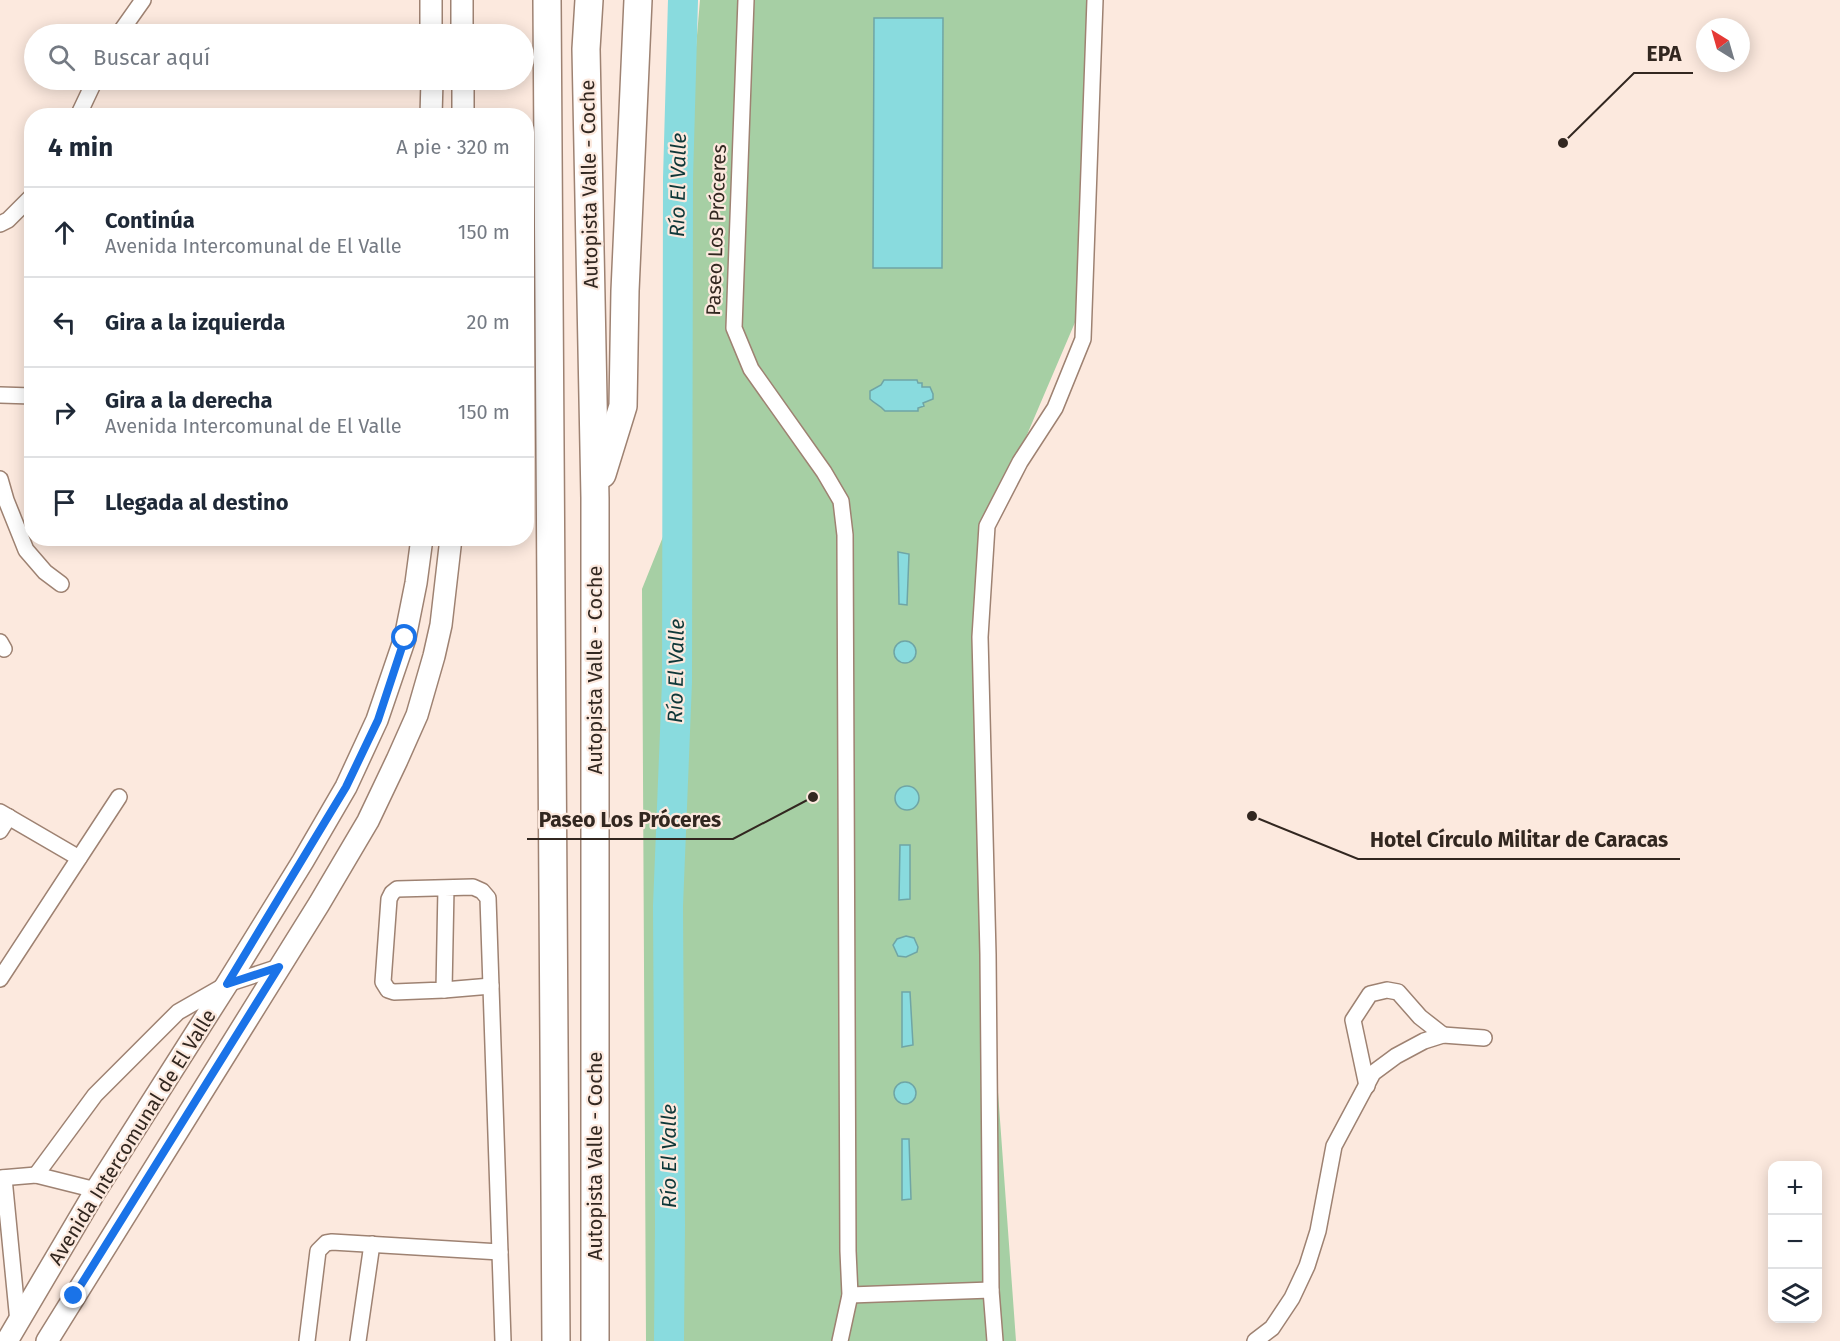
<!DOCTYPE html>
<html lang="es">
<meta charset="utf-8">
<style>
body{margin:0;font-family:"Fira Sans",sans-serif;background:#f6f6f7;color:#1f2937}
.controls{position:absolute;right:18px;bottom:18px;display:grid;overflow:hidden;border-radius:12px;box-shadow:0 3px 15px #0003}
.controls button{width:54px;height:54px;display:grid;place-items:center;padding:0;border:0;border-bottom:2px solid #e0e1e3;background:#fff;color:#1f2937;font:30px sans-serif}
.compass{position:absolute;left:1696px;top:18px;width:54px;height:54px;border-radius:50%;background:#fff;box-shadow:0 3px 15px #0003;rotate:323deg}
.stop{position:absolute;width:18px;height:18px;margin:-14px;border:4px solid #1a73e8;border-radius:50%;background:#fff}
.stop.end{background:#1a73e8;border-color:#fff;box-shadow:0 2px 6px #0008}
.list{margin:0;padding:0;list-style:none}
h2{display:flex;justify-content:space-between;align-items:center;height:78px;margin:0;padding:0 24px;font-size:26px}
h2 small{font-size:20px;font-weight:400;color:#747a83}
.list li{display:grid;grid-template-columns:39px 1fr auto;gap:18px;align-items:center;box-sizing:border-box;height:90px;padding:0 24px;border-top:2px solid #e0e1e3}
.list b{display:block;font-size:22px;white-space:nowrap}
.list p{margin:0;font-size:20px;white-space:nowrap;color:#747a83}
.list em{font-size:20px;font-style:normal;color:#747a83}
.icon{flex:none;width:33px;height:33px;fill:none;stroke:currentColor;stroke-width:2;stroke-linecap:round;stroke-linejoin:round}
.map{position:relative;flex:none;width:1840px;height:1341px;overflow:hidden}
.search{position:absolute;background:#fff;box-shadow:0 3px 15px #0003;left:24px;top:24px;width:510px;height:66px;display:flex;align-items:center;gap:15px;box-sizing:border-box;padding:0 21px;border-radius:33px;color:#747a83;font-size:22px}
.panel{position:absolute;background:#fff;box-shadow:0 3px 15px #0003;left:24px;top:108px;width:510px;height:438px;border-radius:24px}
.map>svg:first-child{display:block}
.green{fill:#a6cfa4}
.water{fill:#89dbde;stroke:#6fa5a5;stroke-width:1.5}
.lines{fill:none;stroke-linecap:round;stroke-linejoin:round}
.river{stroke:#89dbde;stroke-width:30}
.street-casing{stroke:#9e8272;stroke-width:18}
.secondary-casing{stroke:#9e8272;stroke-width:24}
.highway-casing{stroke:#9e8272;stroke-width:30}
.street{stroke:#fff;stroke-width:15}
.secondary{stroke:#fff;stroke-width:21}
.highway{stroke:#fff;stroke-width:27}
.route{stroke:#1a73e8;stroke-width:8}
.labels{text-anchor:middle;stroke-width:4.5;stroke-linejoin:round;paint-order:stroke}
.street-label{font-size:20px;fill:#322720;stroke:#fce9de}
.water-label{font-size:21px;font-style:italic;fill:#0e3738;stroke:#fce9de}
.leader{fill:none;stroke:#322720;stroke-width:2}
.callout-dot{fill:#322720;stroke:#fce9de;stroke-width:2}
.callout-label{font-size:21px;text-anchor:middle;font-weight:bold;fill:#322720;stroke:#fce9de;stroke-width:4.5;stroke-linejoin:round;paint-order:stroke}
</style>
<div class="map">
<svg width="1840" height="1341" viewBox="0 0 1840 1341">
<rect width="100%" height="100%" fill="#fce9de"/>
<!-- green -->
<polygon class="green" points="700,0 1097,0 1085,299 994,512 980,640 988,954 1016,1341 646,1341 642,589 689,472 692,94"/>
<!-- water -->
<g class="water">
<polygon points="874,18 943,18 942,268 873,268"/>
<path d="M 884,380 L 917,380 L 918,383 L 922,383 L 922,387 L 930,387 L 933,394 L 933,399 L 923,403 L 924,406 L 918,408 L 918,411 L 885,411 C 880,405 875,404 870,399 L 870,391 L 881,385 Z"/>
<polygon points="898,552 909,554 907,605 899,604"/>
<circle cx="905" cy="652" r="11"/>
<circle cx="907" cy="798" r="12"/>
<polygon points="900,845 910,845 910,899 899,900"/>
<polygon points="906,936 914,938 918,947 917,952 906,957 898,956 893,945 897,939"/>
<polygon points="902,992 910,992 913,1045 902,1047"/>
<circle cx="905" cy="1093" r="11"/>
<polygon points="902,1139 909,1139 911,1199 902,1200"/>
</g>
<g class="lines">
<!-- river -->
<polyline class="river" points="669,1341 670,1225 668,906 677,682 678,179 683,0"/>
<defs>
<g id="street">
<polyline points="746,0 734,328 751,369 824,472 841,501 845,535 848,1251 850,1295 840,1341"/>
<polyline points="119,34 143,0"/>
<polyline points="78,116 95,80"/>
<polyline points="0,224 8,220 32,196"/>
<polyline points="0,395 32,396"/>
<polyline points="0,479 6,500 26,550 45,572 61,584"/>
<polyline points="0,642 4,649"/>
<polyline points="0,812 79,858"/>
<polyline points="0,831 9,817"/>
<polyline points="446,888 444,990 394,992 388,990 383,982 389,899 392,893 397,889 473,887 482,891 488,898 503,1341"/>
<polyline points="0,979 119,797"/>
<polyline points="444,990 491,986"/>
<polyline points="1367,1086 1353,1020 1370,994 1387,990 1398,992 1420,1017 1443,1035"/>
<polyline points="36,1175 95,1095 178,1012 227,984 279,967"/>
<polyline points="0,1178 36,1175 96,1190"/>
<polyline points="4,1178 18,1322"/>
<polyline points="850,1295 991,1290"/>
<polyline points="307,1341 318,1251 326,1243 332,1242 500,1252"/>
<polyline points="358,1341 372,1244"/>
<polyline points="995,1341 991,1290 988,954 980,637 987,526 1020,462 1055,408 1083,339 1095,0"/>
<polyline points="1255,1341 1272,1328 1292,1298 1307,1266 1318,1231 1334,1146 1373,1073 1396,1056 1424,1041 1443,1035 1484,1038"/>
</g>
<g id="secondary">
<polyline points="431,0 431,34"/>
<polyline points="462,0 462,34"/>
<polyline points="463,80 463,116"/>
<polyline points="431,116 432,80"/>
<polyline points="7,1341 96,1190 227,984 303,861 346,787 377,720 405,638 416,583 422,538"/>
<polyline points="47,1341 319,904 368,821 397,760 417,715 434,656 441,625 451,538"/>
</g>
<g id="highway">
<polyline points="547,0 556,1341"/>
<polyline points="589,0 586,49 595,498 595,1341"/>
<polyline points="602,474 623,406 625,291 638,0"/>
</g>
</defs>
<!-- street casing -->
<use href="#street" class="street-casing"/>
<!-- secondary casing -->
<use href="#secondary" class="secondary-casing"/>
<!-- highway casing -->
<use href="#highway" class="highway-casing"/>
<!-- street -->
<use href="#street" class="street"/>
<!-- secondary -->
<use href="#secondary" class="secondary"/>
<!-- highway -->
<use href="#highway" class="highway"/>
</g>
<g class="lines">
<!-- route -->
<polyline class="route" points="74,1296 279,967 227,984 346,787 378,720 405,638"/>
</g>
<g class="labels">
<!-- street labels -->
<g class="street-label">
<text transform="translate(589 184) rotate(-91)" y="7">Autopista Valle - Coche</text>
<text transform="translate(716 230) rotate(-88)" y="7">Paseo Los Próceres</text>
<text transform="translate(595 670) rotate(-90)" y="7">Autopista Valle - Coche</text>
<text transform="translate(132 1137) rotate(-58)" y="7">Avenida Intercomunal de El Valle</text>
<text transform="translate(595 1156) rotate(-90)" y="7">Autopista Valle - Coche</text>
</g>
<!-- water labels -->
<g class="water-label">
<text transform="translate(678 185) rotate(-89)" y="7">Río El Valle</text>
<text transform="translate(676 671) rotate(-89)" y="7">Río El Valle</text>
<text transform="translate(669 1156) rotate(-90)" y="7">Río El Valle</text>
</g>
</g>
<!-- callouts -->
<path class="leader" d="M1563 143L1634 73H1693M813 797L733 839H527M1252 816L1358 859H1680"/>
<g class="callout-dot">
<circle cx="1563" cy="143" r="6"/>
<circle cx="813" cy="797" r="6"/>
<circle cx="1252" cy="816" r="6"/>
</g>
<g class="callout-label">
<text x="1664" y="61">EPA</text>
<text x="630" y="827">Paseo Los Próceres</text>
<text x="1519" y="847">Hotel Círculo Militar de Caracas</text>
</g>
</svg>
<div class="controls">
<button>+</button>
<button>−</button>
<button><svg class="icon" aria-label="layers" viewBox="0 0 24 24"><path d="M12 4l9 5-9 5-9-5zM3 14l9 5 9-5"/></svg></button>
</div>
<svg class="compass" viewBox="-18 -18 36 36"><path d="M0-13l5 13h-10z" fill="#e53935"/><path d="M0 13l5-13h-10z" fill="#747a83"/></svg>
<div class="stop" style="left:405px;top:638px"></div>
<div class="stop end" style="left:74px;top:1296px"></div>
<div class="search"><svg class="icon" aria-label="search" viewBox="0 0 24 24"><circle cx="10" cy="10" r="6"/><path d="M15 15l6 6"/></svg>Buscar aquí</div>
<section class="panel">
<h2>4 min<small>A pie · 320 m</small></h2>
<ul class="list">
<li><svg class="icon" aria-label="ahead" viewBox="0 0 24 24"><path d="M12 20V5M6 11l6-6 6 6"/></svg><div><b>Continúa</b><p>Avenida Intercomunal de El Valle</p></div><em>150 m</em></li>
<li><svg class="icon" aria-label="left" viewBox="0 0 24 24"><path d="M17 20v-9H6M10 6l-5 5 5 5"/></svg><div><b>Gira a la izquierda</b></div><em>20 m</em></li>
<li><svg class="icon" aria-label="right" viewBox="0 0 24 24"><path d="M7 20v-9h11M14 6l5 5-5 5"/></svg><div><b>Gira a la derecha</b><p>Avenida Intercomunal de El Valle</p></div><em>150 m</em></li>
<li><svg class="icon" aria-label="arrive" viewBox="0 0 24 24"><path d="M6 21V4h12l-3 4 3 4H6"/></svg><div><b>Llegada al destino</b></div></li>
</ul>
</section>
</div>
